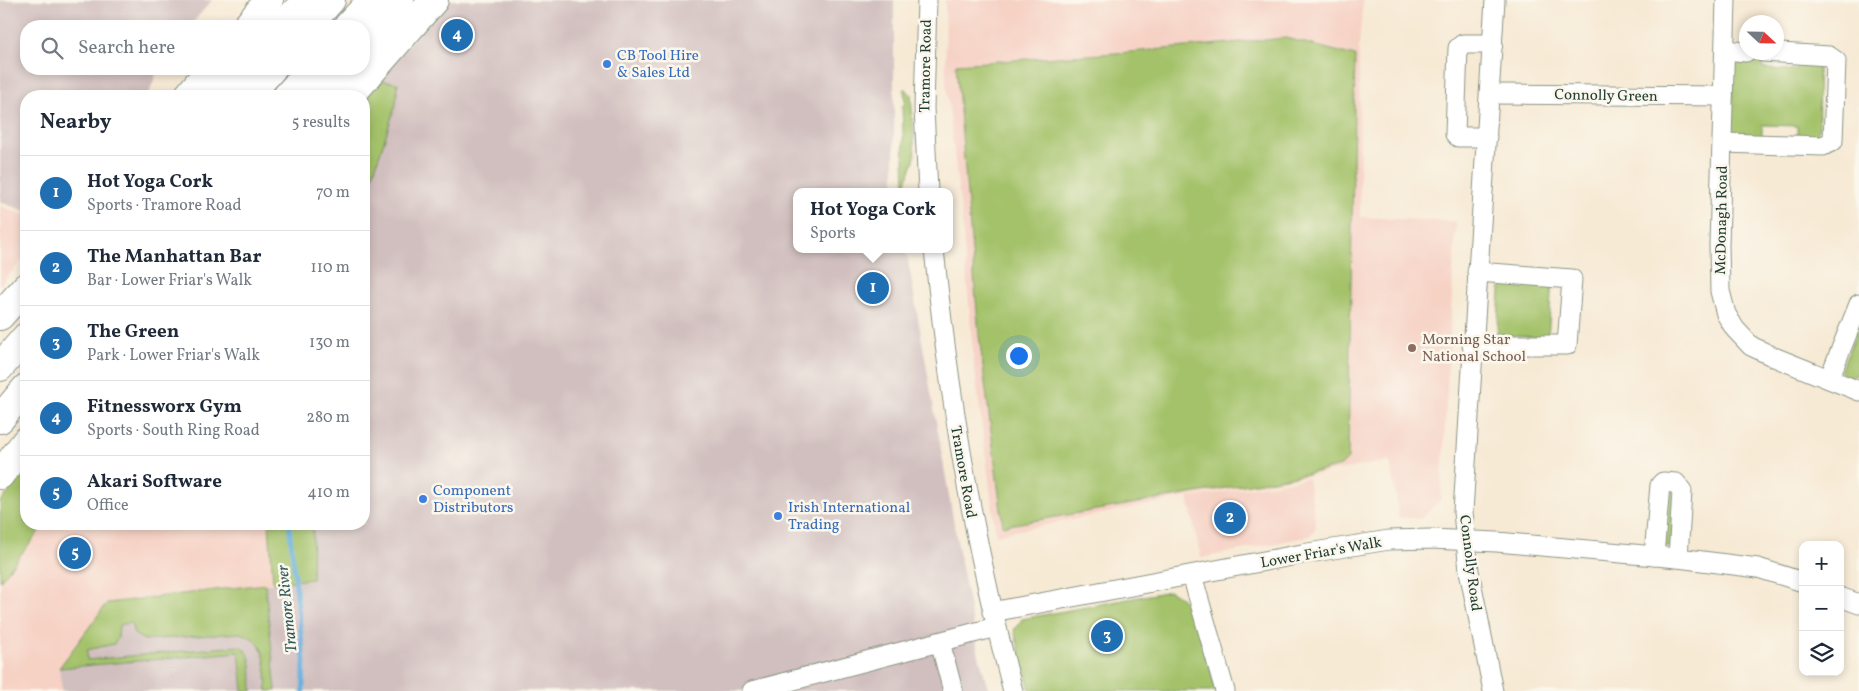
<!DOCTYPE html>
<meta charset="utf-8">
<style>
body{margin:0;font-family:Vollkorn,serif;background:#f2f2f3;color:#1f2937}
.controls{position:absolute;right:15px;bottom:15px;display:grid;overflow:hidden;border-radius:10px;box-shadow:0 2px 8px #0003}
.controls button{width:45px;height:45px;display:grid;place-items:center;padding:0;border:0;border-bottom:1px solid #e0e1e3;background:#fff;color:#1f2937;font:25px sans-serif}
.compass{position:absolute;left:1739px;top:15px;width:45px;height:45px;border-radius:50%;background:#fff;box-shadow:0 2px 8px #0003;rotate:112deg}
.you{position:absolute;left:1018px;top:355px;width:18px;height:18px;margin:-12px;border:4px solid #fff;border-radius:50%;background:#1a73e8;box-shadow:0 0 0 8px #1a73e833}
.badge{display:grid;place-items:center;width:32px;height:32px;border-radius:50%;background:#1f6fb2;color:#fff;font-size:16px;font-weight:700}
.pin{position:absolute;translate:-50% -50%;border:2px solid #fff;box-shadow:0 1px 5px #0006}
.popup{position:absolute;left:793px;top:188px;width:160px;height:65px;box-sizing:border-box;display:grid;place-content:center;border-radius:10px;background:#fff;filter:drop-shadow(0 1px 4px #0005);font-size:16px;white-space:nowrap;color:#747a83}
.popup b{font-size:19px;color:#1f2937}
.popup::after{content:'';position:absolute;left:50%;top:100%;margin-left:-10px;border:10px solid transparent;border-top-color:#fff}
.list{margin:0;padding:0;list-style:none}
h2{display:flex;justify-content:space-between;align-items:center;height:65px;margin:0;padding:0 20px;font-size:21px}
h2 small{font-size:16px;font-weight:400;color:#747a83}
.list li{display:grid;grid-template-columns:32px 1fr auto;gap:15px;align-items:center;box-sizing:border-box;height:75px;padding:0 20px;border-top:1px solid #e0e1e3}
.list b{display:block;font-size:19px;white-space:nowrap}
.list p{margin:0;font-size:16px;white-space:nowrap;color:#747a83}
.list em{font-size:16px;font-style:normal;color:#747a83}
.icon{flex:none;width:28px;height:28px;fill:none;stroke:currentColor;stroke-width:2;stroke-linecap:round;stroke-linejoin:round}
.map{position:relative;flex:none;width:1859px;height:691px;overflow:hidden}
.search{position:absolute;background:#fff;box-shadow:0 2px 8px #0003;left:20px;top:20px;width:350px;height:55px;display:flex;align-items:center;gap:12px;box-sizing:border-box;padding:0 18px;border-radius:20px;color:#747a83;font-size:19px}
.panel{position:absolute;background:#fff;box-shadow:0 2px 8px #0003;left:20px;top:90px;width:350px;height:440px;border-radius:20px}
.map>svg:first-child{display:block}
.built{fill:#f6d2c5}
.industrial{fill:#d1bfbf}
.green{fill:#a4c26a;stroke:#62804f}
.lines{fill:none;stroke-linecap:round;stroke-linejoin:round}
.stream{stroke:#68b1e0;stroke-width:4.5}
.minor-casing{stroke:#8b9484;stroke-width:21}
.highway-casing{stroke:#8b9484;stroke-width:30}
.minor{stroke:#fff;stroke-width:19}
.highway{stroke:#fff;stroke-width:28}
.shop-dot{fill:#3f7fe0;stroke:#fbf7ec;stroke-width:2}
.education-dot{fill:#8d6e63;stroke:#fbf7ec;stroke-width:2}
.labels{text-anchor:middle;stroke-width:5;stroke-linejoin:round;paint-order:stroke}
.shop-label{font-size:15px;fill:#366cbe;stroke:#fbf7ec;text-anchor:start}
.street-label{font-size:15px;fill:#1f3d34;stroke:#fbf7ec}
.education-label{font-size:15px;fill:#785e54;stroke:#fbf7ec;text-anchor:start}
.water-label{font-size:16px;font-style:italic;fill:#315a5f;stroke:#fbf7ec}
</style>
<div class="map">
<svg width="1859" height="691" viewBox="0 0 1859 691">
<rect width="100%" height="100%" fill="#fbf7ec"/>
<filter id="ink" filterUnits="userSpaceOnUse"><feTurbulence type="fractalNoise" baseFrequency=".02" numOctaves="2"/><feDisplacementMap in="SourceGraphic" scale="10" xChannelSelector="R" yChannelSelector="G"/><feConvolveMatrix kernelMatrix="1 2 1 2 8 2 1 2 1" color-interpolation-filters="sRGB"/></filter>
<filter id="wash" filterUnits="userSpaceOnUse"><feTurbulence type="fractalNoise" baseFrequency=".0096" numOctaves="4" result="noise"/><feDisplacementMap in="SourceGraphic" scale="20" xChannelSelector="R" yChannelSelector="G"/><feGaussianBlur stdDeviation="1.12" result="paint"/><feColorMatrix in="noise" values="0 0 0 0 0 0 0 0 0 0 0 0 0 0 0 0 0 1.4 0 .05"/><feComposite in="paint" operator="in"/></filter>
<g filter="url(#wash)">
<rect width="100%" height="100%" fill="#f7ead5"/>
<!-- built -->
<g class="built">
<polygon points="945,0 1363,0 1359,46 1360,217 1456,222 1441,499 1421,519 1399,517 1390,461 1187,497 996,535 974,364 961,212 946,83"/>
<polygon points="0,206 26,216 26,256 0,285"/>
<polygon points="1308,478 1316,527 1310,536 1201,558 1188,498"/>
<polygon points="26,524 310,524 312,579 107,603 59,668 62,691 0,691 0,543"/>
</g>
<!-- industrial -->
<g class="industrial">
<polygon points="0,0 212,0 190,26 26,26 26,69 158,69 148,96 26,96 26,211 0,202"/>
<polygon points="446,0 894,0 894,180 896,192 797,192 797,249 906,249 957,541 979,656 989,691 62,691 59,668 107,603 311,579 310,524 364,524 364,96"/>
</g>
<!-- green -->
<g class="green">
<polygon points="1286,38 1355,56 1348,459 1341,466 1307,474 1003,526 979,335 956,64 1131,52"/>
<polygon points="1740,56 1763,58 1763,69 1797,70 1798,58 1818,64 1819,129 1816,137 1797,138 1797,126 1762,125 1762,139 1737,137 1731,131 1733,62"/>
<polygon points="377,80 398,83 396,104 364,203 364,96"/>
<polygon points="904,88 911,94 915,157 905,186 902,106 905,104"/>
<polygon points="1501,278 1552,281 1548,338 1497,334"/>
<path d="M 1859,326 L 1859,373 C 1853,379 1845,377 1840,371 Z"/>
<polygon points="26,472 26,524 45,524 0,581 0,502"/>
<polygon points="1673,490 1673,546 1661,546 1663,493"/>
<polygon points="269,524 313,524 312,579 273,583"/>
<path d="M 265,584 L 276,691 L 267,691 C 265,665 269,640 239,633 L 144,640 L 134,634 L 131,623 L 119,625 L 118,638 L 114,644 L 87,650 L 87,660 L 238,646 C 255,650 251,677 252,691 L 243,691 L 239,652 L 59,668 L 107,603 Z"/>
<path d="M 1170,591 C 1198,600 1208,665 1216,691 L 1030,691 L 1014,630 L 1022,619 Z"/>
</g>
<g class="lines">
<!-- stream -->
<polyline class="stream" points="289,524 304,660 303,691"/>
</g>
</g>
<g filter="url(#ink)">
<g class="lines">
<defs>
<g id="minor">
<polyline points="927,0 924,108 928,192"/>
<polyline points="1726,0 1719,245 1720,291 1726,314 1735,329 1751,346 1774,357 1859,391"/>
<polyline points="1725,50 1746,52"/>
<polyline points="1490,94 1723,96"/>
<polyline points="1487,137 1458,137 1455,134 1458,48 1463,44 1493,44"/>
<polyline points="1723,143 1823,146 1833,141 1836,61 1829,56 1763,52"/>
<path d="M 934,249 C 949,399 974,546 1013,691"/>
<polyline points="1472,345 1567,345 1572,279 1477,272"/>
<polyline points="1829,379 1859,304"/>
<polyline points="1654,556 1660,485 1663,482 1676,483 1682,491 1678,558"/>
<polyline points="1192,575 1225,691"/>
<polyline points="1840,597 1859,604"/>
<polyline points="992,612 1302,554 1389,540 1431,539 1497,542 1678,558 1758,568 1803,582"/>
<polyline points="940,642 953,691"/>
<polyline points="752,691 996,627"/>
<polyline points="1493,691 1469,571 1463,512 1495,0"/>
</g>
<g id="highway">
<polyline points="247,26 269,0"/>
<polyline points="282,26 307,0"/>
<polyline points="308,26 331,0"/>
<polyline points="348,26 372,0"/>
<polyline points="364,41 400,0"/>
<polyline points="188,96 210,69"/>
<polyline points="211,96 240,69"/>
<polyline points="248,96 272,69"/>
<polyline points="287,96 311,69"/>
<polyline points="316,96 340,69"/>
<polyline points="350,96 434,0"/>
<polyline points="0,316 26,287"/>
<polyline points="0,367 26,337"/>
<polyline points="0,419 26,388"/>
<polyline points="0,475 26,441"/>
</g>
</defs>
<!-- minor casing -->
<use href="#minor" class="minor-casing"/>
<!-- highway casing -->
<use href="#highway" class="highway-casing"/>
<!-- minor -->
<use href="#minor" class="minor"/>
<!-- highway -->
<use href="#highway" class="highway"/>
</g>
</g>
<!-- markers -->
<g class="shop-dot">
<circle cx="607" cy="64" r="5"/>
<circle cx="423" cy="499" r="5"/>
<circle cx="778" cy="516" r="5"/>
</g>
<circle class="education-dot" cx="1412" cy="348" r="5"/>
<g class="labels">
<!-- shop labels -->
<g class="shop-label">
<text x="617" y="60">CB Tool Hire<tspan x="617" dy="17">&amp; Sales Ltd</tspan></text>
<text x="433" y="495">Component<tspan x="433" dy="17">Distributors</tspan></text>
<text x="788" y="512">Irish International<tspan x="788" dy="17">Trading</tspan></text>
</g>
<!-- street labels -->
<g class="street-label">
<text transform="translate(925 66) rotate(-89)" y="5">Tramore Road</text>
<text transform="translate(1606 95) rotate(1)" y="5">Connolly Green</text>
<text transform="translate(1721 220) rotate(-89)" y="5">McDonagh Road</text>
<text transform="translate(964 472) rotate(80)" y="5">Tramore Road</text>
<text transform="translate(1321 552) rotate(-10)" y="5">Lower Friar's Walk</text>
<text transform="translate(1471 563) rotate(83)" y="5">Connolly Road</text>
</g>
<!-- education labels -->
<g class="education-label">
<text x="1422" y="344">Morning Star<tspan x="1422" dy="17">National School</tspan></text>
</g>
<!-- water labels -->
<g class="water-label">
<text transform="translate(286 609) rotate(-96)" y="6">Tramore River</text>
</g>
</g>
</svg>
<div class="controls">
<button>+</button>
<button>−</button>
<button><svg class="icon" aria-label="layers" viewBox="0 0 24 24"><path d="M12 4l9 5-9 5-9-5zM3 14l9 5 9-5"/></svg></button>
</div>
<svg class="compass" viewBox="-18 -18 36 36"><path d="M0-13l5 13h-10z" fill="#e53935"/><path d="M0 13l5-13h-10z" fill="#747a83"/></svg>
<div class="you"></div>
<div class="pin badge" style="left:873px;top:288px">1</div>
<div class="popup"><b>Hot Yoga Cork</b>Sports</div>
<div class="pin badge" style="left:1230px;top:518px">2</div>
<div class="pin badge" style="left:1107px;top:636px">3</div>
<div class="pin badge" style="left:457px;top:35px">4</div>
<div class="pin badge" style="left:75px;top:553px">5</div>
<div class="search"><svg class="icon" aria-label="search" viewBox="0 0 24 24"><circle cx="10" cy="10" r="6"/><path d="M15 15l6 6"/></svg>Search here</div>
<section class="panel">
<h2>Nearby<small>5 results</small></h2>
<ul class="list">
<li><span class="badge">1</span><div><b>Hot Yoga Cork</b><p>Sports · Tramore Road</p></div><em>70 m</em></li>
<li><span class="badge">2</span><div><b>The Manhattan Bar</b><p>Bar · Lower Friar's Walk</p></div><em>110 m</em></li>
<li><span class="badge">3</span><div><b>The Green</b><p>Park · Lower Friar's Walk</p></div><em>130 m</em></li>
<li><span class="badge">4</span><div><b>Fitnessworx Gym</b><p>Sports · South Ring Road</p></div><em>280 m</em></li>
<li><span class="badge">5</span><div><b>Akari Software</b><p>Office</p></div><em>410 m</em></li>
</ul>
</section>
</div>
